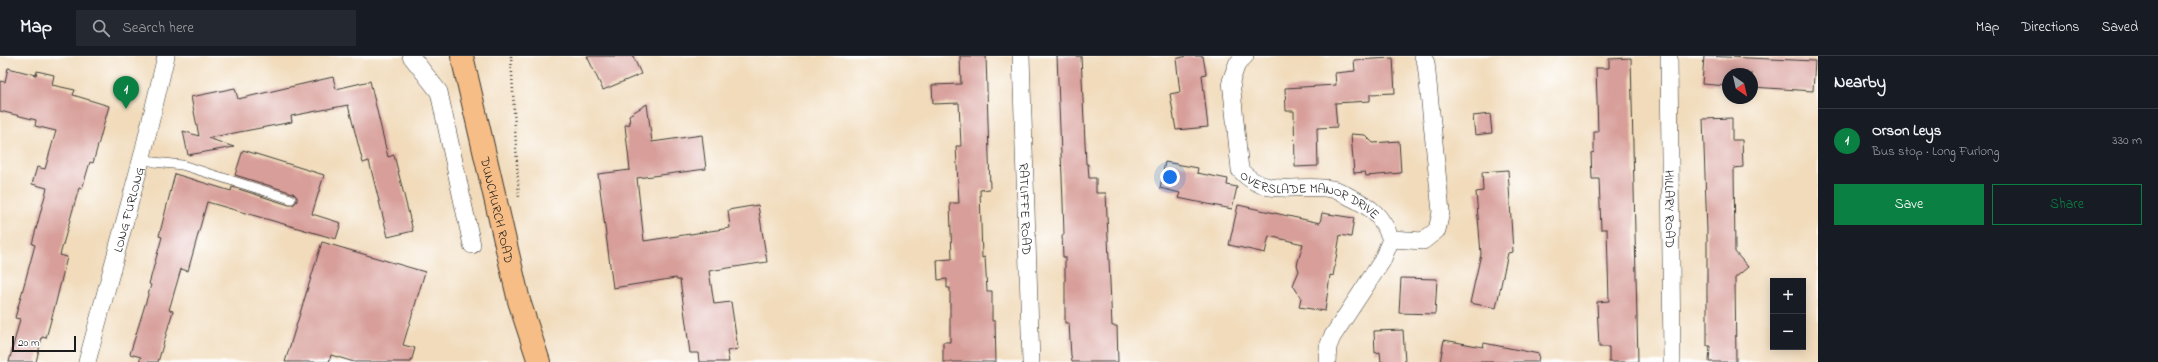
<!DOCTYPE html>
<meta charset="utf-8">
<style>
body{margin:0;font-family:"Indie Flower",sans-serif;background:#242831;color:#f1f3f6}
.controls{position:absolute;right:12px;bottom:12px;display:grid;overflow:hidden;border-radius:0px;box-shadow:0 2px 10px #0003}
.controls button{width:36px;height:36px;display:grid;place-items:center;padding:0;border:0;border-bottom:1px solid #363941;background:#171b24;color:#f1f3f6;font:20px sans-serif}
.compass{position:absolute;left:1722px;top:12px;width:36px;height:36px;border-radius:50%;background:#171b24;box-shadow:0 2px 10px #0003;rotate:146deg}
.scale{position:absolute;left:12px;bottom:10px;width:64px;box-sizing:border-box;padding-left:4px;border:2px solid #1c1c1c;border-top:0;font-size:11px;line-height:14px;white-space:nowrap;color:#1c1c1c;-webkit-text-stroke:3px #fff;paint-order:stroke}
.you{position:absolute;left:1170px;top:121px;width:14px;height:14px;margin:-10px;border:3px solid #fff;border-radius:50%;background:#1a73e8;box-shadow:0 0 0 6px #1a73e833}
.badge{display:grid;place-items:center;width:26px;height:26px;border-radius:50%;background:#0b8043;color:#fff;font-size:13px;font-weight:700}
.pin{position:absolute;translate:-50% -33px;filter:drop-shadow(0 1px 2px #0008)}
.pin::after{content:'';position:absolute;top:21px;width:14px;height:12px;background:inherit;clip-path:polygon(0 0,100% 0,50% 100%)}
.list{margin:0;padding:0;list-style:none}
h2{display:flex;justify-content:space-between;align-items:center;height:52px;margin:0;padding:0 16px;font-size:17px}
h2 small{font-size:13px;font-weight:400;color:#9ea1a6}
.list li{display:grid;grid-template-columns:26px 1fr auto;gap:12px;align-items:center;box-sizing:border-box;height:64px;padding:0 16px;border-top:1px solid #363941}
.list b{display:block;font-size:15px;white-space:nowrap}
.list p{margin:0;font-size:13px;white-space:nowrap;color:#9ea1a6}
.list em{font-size:13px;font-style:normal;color:#9ea1a6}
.actions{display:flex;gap:8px;padding:12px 16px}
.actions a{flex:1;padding:9px 0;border:1px solid #0b8043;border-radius:0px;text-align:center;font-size:14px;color:#0b8043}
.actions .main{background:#0b8043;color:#fff}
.icon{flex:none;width:22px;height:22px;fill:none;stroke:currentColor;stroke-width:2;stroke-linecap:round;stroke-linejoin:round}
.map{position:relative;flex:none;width:1818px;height:306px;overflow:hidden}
header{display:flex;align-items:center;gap:24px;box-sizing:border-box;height:56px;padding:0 20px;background:#171b24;border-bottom:1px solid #363941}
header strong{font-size:19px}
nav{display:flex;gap:22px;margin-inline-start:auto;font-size:14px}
.search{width:280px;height:36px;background:#242831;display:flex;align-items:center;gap:10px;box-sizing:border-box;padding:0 14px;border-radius:0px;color:#9ea1a6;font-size:15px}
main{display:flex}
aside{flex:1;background:#171b24}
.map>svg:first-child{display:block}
.building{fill:#d89f9a}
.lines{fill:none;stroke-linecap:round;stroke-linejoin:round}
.lane-casing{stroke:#3c3934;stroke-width:10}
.street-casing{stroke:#3c3934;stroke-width:18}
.highway-casing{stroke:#3c3934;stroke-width:24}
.path{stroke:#3c3934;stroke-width:2.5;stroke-dasharray:1 3;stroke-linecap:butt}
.lane{stroke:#fff;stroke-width:9}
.street{stroke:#fff;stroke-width:17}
.highway{stroke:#f6be86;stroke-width:22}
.labels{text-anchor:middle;stroke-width:3;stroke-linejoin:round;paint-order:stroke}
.street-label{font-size:13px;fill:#1c1c1c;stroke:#fff}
</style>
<header>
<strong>Map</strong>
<div class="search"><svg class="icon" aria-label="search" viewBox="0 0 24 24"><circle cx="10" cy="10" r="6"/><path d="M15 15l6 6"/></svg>Search here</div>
<nav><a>Map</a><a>Directions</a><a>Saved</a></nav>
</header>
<main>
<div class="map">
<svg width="1818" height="306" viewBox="0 0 1818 306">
<rect width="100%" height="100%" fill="#fff"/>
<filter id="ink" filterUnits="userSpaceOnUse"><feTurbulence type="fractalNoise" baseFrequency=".025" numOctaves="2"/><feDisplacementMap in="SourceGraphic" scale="8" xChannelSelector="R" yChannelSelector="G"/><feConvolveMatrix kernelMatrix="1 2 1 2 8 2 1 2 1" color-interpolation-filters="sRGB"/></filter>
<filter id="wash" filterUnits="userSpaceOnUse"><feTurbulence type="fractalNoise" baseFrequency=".012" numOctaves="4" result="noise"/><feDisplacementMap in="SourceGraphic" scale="16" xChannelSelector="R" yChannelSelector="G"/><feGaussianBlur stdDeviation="0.9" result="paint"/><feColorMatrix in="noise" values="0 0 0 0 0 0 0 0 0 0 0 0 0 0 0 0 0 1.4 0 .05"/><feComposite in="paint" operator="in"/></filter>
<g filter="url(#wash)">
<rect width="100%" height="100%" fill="#f1dbbb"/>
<g id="blocks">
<!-- building -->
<g class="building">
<polygon points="587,0 633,0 641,18 603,34"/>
<polygon points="960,0 986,0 990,133 980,134 982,202 985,201 987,235 992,235 992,265 995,265 996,306 943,306 943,286 950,286 950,232 947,232 947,223 938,224 937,204 952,203 950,147 959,147 956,90 961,90 959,47 933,48 932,29 961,28"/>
<polygon points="1057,0 1081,0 1086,108 1088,108 1089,122 1096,122 1096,137 1106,137 1112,270 1117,270 1118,306 1072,306 1071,300 1069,267 1065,267 1065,201 1063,201 1062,179 1064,179 1063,146"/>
<polygon points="1186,0 1203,0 1206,18 1202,19 1208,71 1176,74 1170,38 1180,36 1176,3"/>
<polygon points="1704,0 1815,5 1813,35 1752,31 1752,18 1728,18 1728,30 1702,28"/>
<polygon points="1393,2 1395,37 1370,38 1370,45 1335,47 1337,71 1317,72 1318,110 1295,111 1294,55 1286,55 1285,32 1336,29 1335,17 1355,15 1354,4"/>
<polygon points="1631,2 1638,306 1609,306 1609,291 1599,291 1597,246 1609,245 1607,173 1601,173 1599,123 1592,123 1591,97 1594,96 1594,76 1598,76 1596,12 1609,12 1609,3"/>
<polygon points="8,12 36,19 37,15 54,19 52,29 75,34 73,39 109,50 93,107 90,106 82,133 79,132 60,199 67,201 56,246 46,282 42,281 36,306 9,306 20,263 15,262 35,189 32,188 47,132 32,128 37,111 45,113 56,75 35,70 36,64 0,55 0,25 5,26"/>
<polygon points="333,21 336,33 370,25 388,101 394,99 413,175 388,181 369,105 363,107 348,49 291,60 292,66 208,82 234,91 188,99 183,75 199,80 191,41 235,32 238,43"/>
<polygon points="647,48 652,86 702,79 706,113 637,122 644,185 730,172 728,154 758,149 767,206 709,215 714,248 731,246 738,293 727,295 729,306 699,306 698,297 690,297 680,224 677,224 676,222 613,232 598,118 630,114 625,69 630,68 629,59"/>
<polygon points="1490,58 1492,77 1475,79 1473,60"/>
<polygon points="1732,62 1732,84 1742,84 1743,111 1734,112 1735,196 1748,211 1735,222 1736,306 1709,306 1710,290 1707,290 1707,175 1703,63"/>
<polygon points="1351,78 1365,79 1373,87 1399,85 1401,117 1366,120 1365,116 1354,117"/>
<polygon points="243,94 324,119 312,158 341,167 336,183 207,146 188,215 181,213 169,254 173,255 158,306 139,306 141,301 130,298 151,229 149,228 162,181 159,180 175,118 231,135 232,131 289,149 293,149 297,145 297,141 293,137 235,119"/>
<polygon points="1165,106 1198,112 1197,117 1228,123 1227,129 1237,131 1232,153 1178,142 1180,137 1160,132"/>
<polygon points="1508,114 1513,196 1508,197 1496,252 1470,247 1481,198 1476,136 1483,135 1482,116"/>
<polygon points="1238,149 1320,167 1322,157 1354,162 1351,181 1340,179 1333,220 1330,219 1325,255 1299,251 1301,242 1293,229 1299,215 1297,209 1303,188 1269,180 1265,197 1229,189"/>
<polygon points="322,186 425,216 403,289 415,292 411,306 354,306 331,299 329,306 285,306"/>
<polygon points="1401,222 1437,223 1435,258 1399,257"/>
<polygon points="1403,274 1405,306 1381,306 1380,296 1375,297 1374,275"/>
<polygon points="1444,284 1483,291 1484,287 1539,298 1538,306 1440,306"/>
</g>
</g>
</g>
<g filter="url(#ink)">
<use href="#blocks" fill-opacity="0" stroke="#3c3934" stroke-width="1"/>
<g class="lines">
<defs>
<polyline id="lane" points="142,101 154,106 182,109 291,143"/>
<g id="street">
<polyline points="411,0 439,36 472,189"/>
<path id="s1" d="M 1021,0 L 1031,306"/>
<path id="s2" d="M 1245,0 L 1237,8 L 1231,25 L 1240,114 C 1268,145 1301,125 1336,134 C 1341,135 1346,139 1350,141 C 1372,151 1382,161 1391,183 L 1382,205 L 1332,281 L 1328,291 L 1327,306"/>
<path id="s3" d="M 1669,0 L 1672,306"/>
<polyline points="1391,183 1423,185 1437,174 1441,156 1426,7 1423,0"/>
<path id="s4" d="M 87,306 L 142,101 L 166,0"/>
</g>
<g id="highway">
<path id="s5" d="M 462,0 L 519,245 L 539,306"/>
</g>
</defs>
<!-- lane casing -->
<use href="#lane" class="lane-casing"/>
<!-- street casing -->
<use href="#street" class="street-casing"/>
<!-- highway casing -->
<use href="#highway" class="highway-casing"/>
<!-- path -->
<polyline class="path" points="511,0 519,143"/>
<!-- lane -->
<use href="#lane" class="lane"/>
<!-- street -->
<use href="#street" class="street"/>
<!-- highway -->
<use href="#highway" class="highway"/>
</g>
</g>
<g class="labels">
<!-- street labels -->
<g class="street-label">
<text dy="5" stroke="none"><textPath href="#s2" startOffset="196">OVERSLADE MANOR DRIVE</textPath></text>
<text dy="5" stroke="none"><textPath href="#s4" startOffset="158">LONG FURLONG</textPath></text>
<text dy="5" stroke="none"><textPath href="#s1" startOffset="153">RATLIFFE ROAD</textPath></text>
<text dy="5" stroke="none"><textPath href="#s3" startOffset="153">HILLARY ROAD</textPath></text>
<text dy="5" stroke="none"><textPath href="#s5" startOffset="158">DUNCHURCH ROAD</textPath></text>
</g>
</g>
</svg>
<div class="controls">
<button>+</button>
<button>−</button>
</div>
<svg class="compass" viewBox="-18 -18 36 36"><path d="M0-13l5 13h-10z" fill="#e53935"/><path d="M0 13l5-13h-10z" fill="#9ea1a6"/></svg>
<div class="scale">20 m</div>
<div class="you"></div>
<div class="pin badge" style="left:126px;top:53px">1</div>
</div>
<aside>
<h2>Nearby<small></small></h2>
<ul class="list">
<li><span class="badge">1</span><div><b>Orson Leys</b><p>Bus stop · Long Furlong</p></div><em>330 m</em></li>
</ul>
<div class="actions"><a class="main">Save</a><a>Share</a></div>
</aside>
</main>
